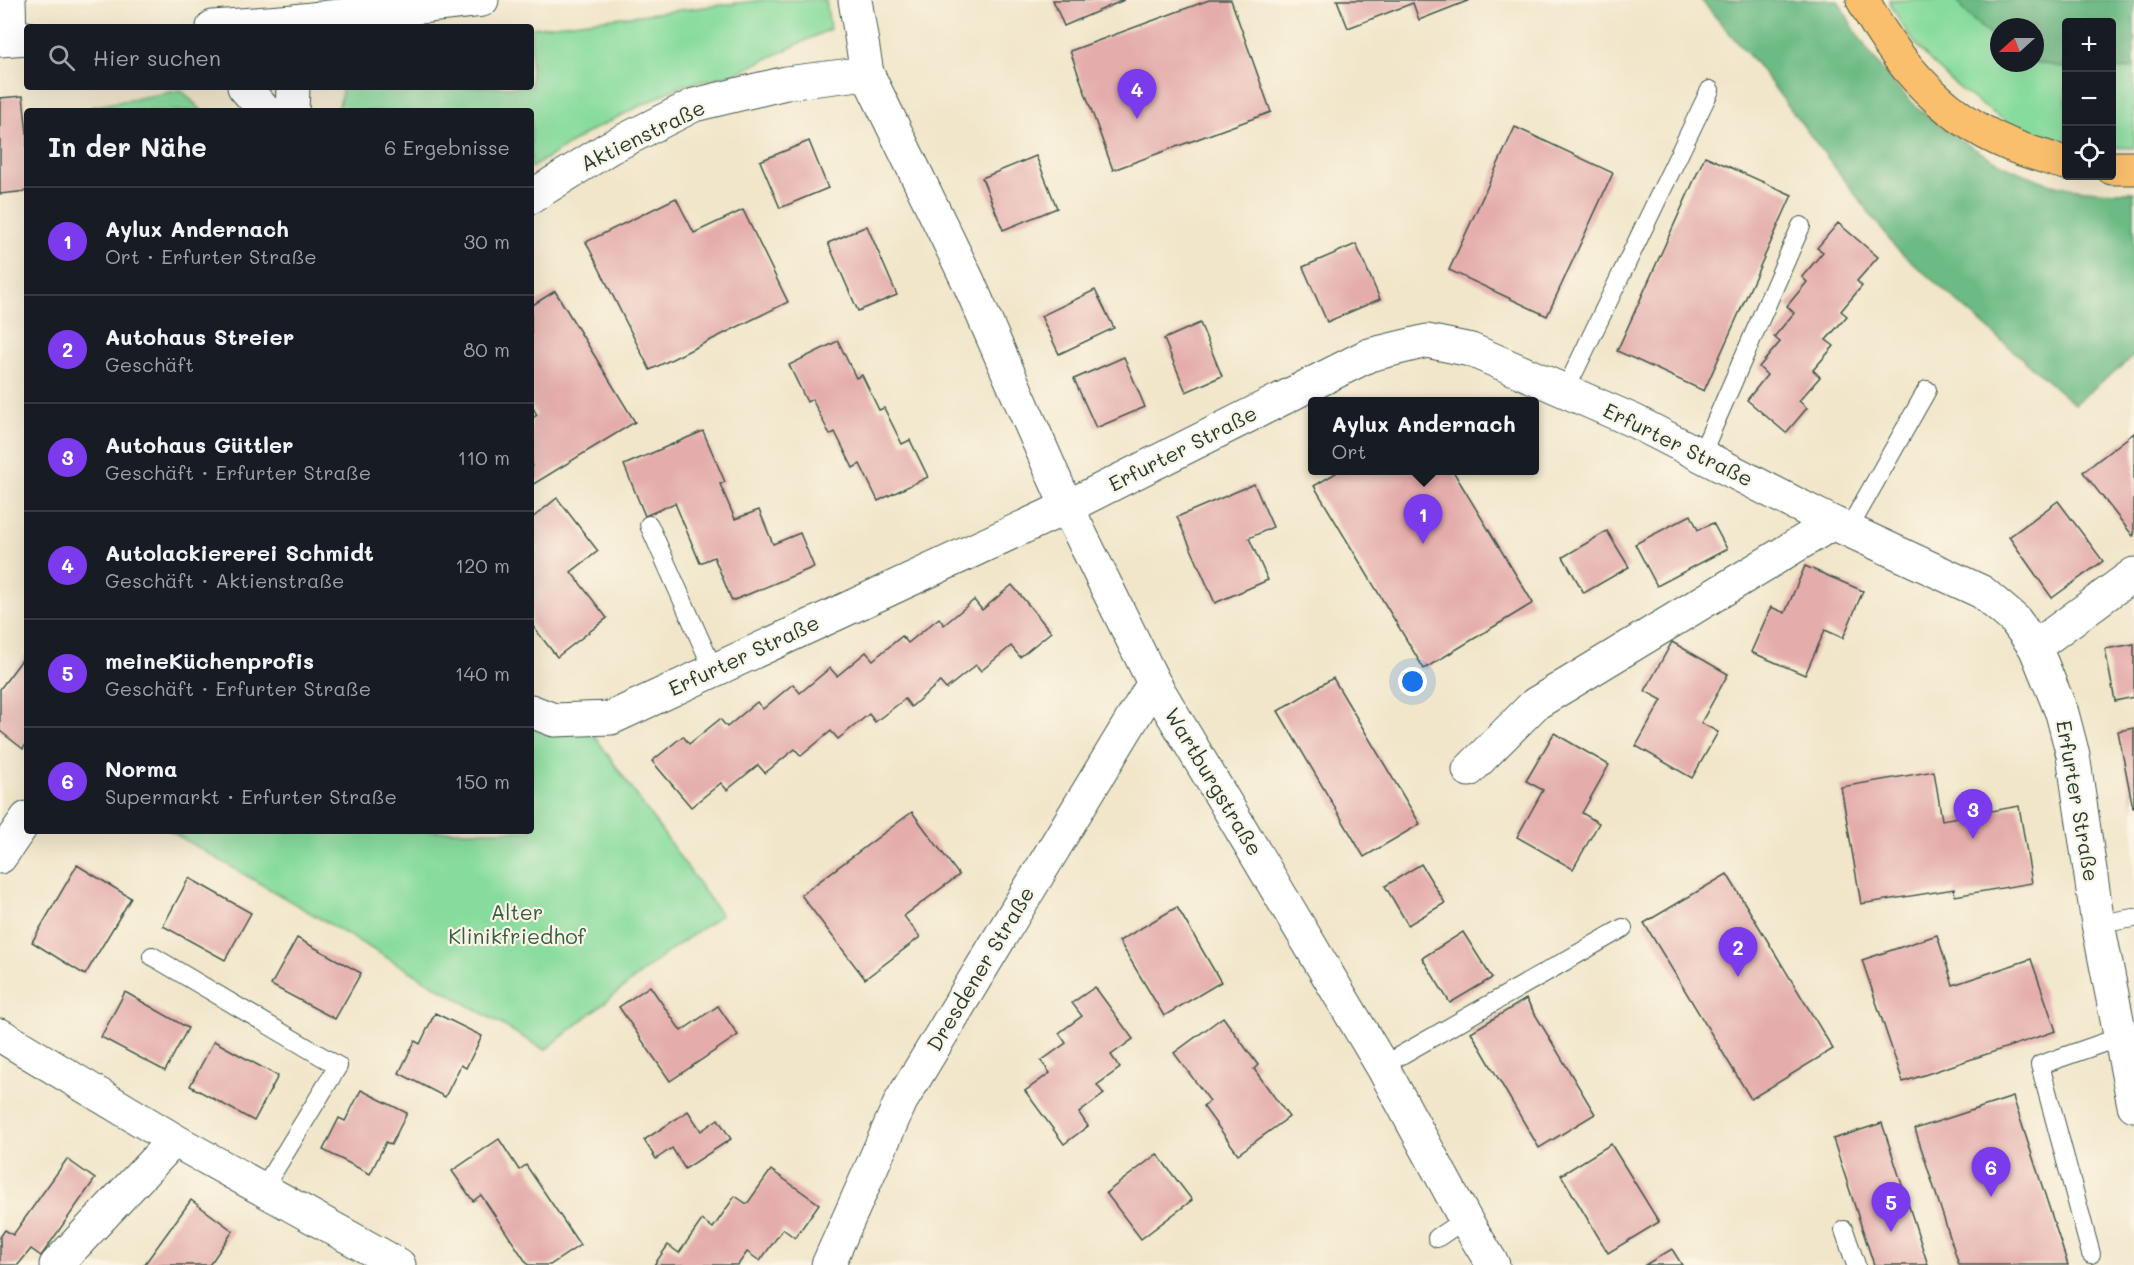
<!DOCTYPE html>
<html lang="de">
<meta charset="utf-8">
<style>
body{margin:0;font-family:Mali,sans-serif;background:#20242c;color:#f1f3f6}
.controls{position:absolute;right:18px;top:18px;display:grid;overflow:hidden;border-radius:6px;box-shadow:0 6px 24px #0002}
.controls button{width:54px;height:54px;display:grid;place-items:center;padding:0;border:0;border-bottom:2px solid #363941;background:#171b24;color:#f1f3f6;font:30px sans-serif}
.compass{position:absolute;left:1990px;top:18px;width:54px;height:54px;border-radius:50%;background:#171b24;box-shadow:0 6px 24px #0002;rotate:249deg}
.you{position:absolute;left:1413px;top:682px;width:21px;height:21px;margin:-15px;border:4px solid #fff;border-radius:50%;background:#1a73e8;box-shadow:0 0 0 9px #1a73e833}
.badge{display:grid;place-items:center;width:39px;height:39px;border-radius:50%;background:#7c3aed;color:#fff;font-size:20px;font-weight:700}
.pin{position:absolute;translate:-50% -50px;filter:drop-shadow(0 2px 3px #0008)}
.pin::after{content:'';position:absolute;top:32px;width:21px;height:18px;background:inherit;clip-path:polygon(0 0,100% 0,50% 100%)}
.popup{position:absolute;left:1308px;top:397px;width:231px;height:78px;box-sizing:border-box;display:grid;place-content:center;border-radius:6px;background:#171b24;filter:drop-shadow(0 2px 4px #0005);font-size:20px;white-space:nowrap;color:#9ea1a6}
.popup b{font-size:22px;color:#f1f3f6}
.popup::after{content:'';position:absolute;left:50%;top:100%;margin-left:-12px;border:12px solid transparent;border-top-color:#171b24}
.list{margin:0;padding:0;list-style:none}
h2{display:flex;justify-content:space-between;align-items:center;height:78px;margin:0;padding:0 24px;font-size:26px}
h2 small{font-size:20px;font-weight:400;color:#9ea1a6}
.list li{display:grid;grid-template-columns:39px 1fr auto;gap:18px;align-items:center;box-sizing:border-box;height:108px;padding:0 24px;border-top:2px solid #363941}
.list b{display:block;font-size:22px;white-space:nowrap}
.list p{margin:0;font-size:20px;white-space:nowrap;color:#9ea1a6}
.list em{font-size:20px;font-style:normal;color:#9ea1a6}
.icon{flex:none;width:33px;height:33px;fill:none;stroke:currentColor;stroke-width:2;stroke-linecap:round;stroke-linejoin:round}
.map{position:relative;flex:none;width:2134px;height:1265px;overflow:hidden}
.search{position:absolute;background:#171b24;box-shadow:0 6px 24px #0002;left:24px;top:24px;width:510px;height:66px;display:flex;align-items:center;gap:15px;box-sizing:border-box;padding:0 21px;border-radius:6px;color:#9ea1a6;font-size:22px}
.panel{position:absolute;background:#171b24;box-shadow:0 6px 24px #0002;left:24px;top:108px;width:510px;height:726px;border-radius:6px}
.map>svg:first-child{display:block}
.green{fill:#87db9d;stroke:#538c68;stroke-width:1.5}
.forest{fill:#6dbb84;stroke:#467c5c;stroke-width:1.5}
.building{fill:#e4adab}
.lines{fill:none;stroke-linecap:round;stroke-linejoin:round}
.service-casing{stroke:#3e564a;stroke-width:20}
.minor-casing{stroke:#3e564a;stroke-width:35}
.tertiary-casing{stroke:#3e564a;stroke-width:35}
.trunk-casing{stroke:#3e564a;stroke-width:35}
.service{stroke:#fff;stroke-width:18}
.minor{stroke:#fff;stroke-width:33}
.tertiary{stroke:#fff;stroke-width:33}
.trunk{stroke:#f9bf6d;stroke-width:33}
.labels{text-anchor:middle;stroke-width:4.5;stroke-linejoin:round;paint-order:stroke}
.street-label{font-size:21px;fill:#1f3d34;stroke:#fcf5e5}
.park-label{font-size:21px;fill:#345d49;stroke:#fcf5e5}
</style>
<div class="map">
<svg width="2134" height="1265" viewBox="0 0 2134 1265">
<rect width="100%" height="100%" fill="#fcf5e5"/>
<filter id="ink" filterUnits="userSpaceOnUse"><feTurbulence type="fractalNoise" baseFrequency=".0167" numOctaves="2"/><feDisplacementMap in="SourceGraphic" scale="12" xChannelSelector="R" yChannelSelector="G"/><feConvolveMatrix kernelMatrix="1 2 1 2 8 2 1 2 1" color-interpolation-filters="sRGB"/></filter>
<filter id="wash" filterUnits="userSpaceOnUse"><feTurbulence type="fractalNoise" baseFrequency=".008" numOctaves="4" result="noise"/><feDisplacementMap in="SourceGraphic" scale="24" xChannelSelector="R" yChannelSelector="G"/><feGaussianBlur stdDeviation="1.35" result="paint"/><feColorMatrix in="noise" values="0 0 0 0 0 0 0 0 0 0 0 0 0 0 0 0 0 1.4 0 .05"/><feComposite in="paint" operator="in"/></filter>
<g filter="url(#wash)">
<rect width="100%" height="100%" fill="#f1e6ca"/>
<!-- green -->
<g class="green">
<polygon points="763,0 826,0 830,29 737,73 678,87 592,130 531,168 531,111 338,111 343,87 531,87 531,28"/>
<path d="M 1889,0 L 1957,0 L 1966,13 L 1999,44 L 1999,63 L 2035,62 L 2066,68 L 2066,143 L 2058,142 C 2039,134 2015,128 1998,116 C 1955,89 1909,47 1889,0 Z"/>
<polygon points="2134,67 2134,148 2112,147 2112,70"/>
<polygon points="181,90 202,111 92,111 91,107"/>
<polygon points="531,724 589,728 721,915 668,952 545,1050 170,831 531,831"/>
</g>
<!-- forest -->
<g class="forest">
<path d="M 1701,0 L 1838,0 C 1854,31 1873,61 1897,87 C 1936,130 2008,175 2065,187 C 2087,191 2112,192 2134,192 L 2134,356 L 2074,404 L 1896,248 L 1758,66 Z"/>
<polygon points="1957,0 2134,0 2134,67 2112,70 2112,22 2066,22 2066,68 2035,62 2035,27 1999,27 1999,44 1966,13"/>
</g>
<g id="blocks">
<!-- building -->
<g class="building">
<polygon points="1053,0 1124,0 1064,26"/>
<polygon points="1209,0 1231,0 1271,112 1113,170 1070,51"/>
<polygon points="1337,0 1470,0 1419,20 1413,3 1348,28"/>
<polygon points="23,96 27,133 27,191 0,194 0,98"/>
<polygon points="1515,127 1613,173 1547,316 1449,270"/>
<polygon points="809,141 828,188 780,208 760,161"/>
<polygon points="1036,156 1057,208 1003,230 982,178"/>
<polygon points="1705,156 1792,195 1704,391 1617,351"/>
<polygon points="676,198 694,233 743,210 788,302 650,370 586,242"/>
<polygon points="1838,223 1878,257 1857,281 1862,286 1841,311 1847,316 1826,340 1834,346 1813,370 1820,377 1799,401 1807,408 1786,433 1747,400 1767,375 1759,367 1780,342 1774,337 1794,313 1787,306 1807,282 1802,277 1823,252 1817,248"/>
<polygon points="867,226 897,295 858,311 828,243"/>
<polygon points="1356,244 1380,299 1327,322 1303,267"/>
<polygon points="1095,290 1114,328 1059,354 1041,316"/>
<polygon points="555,291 635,422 532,485 531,419 537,415 531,404 531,306"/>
<polygon points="1200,323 1222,376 1186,392 1164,339"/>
<polygon points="838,341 856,378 862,375 879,410 884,408 902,444 910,440 928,477 878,501 860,464 853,468 835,432 830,435 812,399 807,402 789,365"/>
<polygon points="1124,357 1145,407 1096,428 1074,379"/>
<polygon points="703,431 725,482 720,484 735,519 759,510 773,544 800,533 814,567 732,601 714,557 700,563 675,503 645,516 624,465"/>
<polygon points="2134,433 2134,535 2133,536 2083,472"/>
<polygon points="1339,471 1453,471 1533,603 1424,669 1314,486"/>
<polygon points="1254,484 1273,527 1249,538 1268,580 1215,603 1177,517"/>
<polygon points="557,498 598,551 571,572 607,618 557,657 531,624 531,519"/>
<polygon points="2058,501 2103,561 2052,598 2009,537"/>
<polygon points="1691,515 1698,530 1713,523 1727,549 1657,586 1635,544"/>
<polygon points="1607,531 1629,567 1584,593 1563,557"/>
<polygon points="1805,566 1863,591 1843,638 1825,630 1805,675 1751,652 1771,607 1785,613"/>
<polygon points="1012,585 1051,632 1020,657 1011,646 981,671 976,665 946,689 940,682 911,707 905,699 875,722 869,714 838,739 831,731 801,756 795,749 765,773 758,765 727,790 721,783 691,807 652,761 683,736 689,744 720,719 727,727 757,702 763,709 793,684 800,693 830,668 837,676 866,652 873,660 902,636 908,643 939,618 944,625 974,600 982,610"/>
<polygon points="1672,642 1728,674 1701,723 1718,732 1692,778 1636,746 1662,700 1645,691"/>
<polygon points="2134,644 2134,697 2115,701 2105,649"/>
<polygon points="27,653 27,743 23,749 0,731 0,689"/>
<polygon points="1333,678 1420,824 1364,857 1278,711"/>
<polygon points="2134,728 2134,808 2133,808 2118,731"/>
<polygon points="1554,733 1609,765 1582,813 1599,823 1573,869 1517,837 1543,790 1526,781"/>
<polygon points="1934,771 1942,820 2019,806 2032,883 1955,896 1954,889 1861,904 1841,787"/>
<polygon points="912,812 959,875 904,916 920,937 865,979 801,895"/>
<polygon points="1421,864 1445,903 1408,925 1385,886"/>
<polygon points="77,865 131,898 85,975 32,942"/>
<polygon points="1727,874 1833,1049 1751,1099 1644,923"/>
<polygon points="189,878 251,913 225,960 163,926"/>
<polygon points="1177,907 1221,982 1164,1016 1119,941"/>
<polygon points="1463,932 1492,978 1450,1003 1422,958"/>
<polygon points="1937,935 1953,985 2031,959 2056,1031 1903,1082 1862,960"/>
<polygon points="297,938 361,973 335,1019 271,985"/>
<polygon points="650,986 681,1031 718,1006 738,1035 670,1081 619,1007"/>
<polygon points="1095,987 1133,1039 1111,1055 1120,1068 1097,1085 1104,1094 1079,1113 1088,1126 1064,1144 1025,1091 1050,1073 1041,1061 1066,1043 1059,1033 1082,1016 1072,1003"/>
<polygon points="125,992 188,1028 165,1071 101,1037"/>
<polygon points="1526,999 1595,1114 1539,1148 1471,1032"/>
<polygon points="435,1013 482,1036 466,1068 461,1065 445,1097 399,1073 415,1041 420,1044"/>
<polygon points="1223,1017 1258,1065 1254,1069 1289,1117 1238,1154 1203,1106 1210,1101 1174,1053"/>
<polygon points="214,1041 278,1076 254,1121 190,1086"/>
<polygon points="361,1090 407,1113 391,1145 386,1142 370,1174 323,1150 339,1118 345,1121"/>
<polygon points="2013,1097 2068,1265 1959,1265 1915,1129"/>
<polygon points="688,1111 701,1131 718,1119 731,1139 685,1169 672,1148 656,1159 644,1140"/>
<polygon points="1882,1123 1928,1265 1874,1265 1833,1139"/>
<polygon points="499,1139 519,1170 526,1165 580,1245 550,1265 528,1265 481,1195 473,1201 452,1171"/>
<polygon points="1611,1144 1659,1222 1608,1253 1561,1175"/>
<polygon points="1157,1154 1192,1200 1141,1239 1106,1193"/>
<polygon points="67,1159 95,1179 41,1256 31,1249 18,1265 0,1265 0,1237 5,1230 13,1235"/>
<polygon points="771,1170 819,1204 795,1238 783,1229 760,1261 747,1252 738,1265 654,1265 668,1245 679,1253 702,1220 713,1228 735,1196 747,1204"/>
<polygon points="191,1200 233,1231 213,1260 209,1265 144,1265"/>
<polygon points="1672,1249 1682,1265 1645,1265"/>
</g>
</g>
</g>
<g filter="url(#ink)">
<use href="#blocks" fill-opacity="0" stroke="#3e564a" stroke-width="1.5"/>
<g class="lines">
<defs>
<g id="service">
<polyline points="1565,391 1710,90"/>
<polyline points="1701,455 1801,226"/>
<polyline points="649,525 714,671"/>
<polyline points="1848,530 1927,390"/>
<polyline points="2098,924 2134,918"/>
<polyline points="152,956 338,1066 263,1189"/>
<polyline points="1382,1066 1623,928"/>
<polyline points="1844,1230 1856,1265"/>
<polyline points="1437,1238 1465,1219"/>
<polyline points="2091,1254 2040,1065 2120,1037"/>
</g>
<g id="minor">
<polyline points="9,0 10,39"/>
<polyline points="855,0 867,73 968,281 1067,507 1154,683 1382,1066 1465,1219 1493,1265"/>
<polyline points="244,87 265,111"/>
<polyline points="531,197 609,148 694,105 786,83 867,73"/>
<polyline points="2035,647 2134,574"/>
<polyline points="531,711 554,720 611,718 1067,507 1369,355 1427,341 1471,350 1634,421 1833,523 1982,592 2015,620 2035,647 2062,713 2073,755 2098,924 2134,1105"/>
<polyline points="1469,770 1535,704 1833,523"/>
<polyline points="0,1035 174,1140 399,1265"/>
<polyline points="56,1265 174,1140"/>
<polyline points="828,1265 901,1101 1154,683"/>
</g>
<g id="tertiary">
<polyline points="213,27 294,21 482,0"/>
<polyline points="0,40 27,38"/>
<polyline points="292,111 293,87"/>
<polyline points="0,857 27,818"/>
</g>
<g id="trunk">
<path d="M 1863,0 C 1901,73 1955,130 2036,154 C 2046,157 2056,161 2066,163"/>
<polyline points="2112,168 2134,168"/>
</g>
</defs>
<!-- service casing -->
<use href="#service" class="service-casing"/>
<!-- minor casing -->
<use href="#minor" class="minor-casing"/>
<!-- tertiary casing -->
<use href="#tertiary" class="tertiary-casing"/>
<!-- trunk casing -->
<use href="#trunk" class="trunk-casing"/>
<!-- service -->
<use href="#service" class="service"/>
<!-- minor -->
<use href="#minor" class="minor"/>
<!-- tertiary -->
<use href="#tertiary" class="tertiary"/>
<!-- trunk -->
<use href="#trunk" class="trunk"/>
</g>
</g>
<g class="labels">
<!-- street labels -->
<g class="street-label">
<text transform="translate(643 136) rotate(-26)" y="7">Aktienstraße</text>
<text transform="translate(1678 445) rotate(26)" y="7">Erfurter Straße</text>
<text transform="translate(1183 449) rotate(-27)" y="7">Erfurter Straße</text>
<text transform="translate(744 656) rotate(-25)" y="7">Erfurter Straße</text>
<text transform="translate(1213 782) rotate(59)" y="7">Wartburgstraße</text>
<text transform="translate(2077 801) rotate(80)" y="7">Erfurter Straße</text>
<text transform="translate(981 969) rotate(-59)" y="7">Dresdener Straße</text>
</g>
<!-- park labels -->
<g class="park-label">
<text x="517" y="920">Alter<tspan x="517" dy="24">Klinikfriedhof</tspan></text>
</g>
</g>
</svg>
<div class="controls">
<button>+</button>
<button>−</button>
<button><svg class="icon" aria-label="locate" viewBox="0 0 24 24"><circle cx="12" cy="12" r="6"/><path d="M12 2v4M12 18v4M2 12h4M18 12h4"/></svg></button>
</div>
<svg class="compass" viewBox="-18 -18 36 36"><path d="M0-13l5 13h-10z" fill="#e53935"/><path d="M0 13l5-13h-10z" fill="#9ea1a6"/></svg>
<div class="you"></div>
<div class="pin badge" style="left:1423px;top:544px">1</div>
<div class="popup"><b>Aylux Andernach</b>Ort</div>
<div class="pin badge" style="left:1738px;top:977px">2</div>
<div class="pin badge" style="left:1973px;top:839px">3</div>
<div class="pin badge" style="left:1137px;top:119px">4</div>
<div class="pin badge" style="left:1891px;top:1232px">5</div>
<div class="pin badge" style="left:1991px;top:1197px">6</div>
<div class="search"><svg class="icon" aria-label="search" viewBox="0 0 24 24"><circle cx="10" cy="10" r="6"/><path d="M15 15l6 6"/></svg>Hier suchen</div>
<section class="panel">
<h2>In der Nähe<small>6 Ergebnisse</small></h2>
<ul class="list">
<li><span class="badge">1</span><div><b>Aylux Andernach</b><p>Ort · Erfurter Straße</p></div><em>30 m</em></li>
<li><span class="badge">2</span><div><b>Autohaus Streier</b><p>Geschäft</p></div><em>80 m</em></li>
<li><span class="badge">3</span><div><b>Autohaus Güttler</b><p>Geschäft · Erfurter Straße</p></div><em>110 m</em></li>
<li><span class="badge">4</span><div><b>Autolackiererei Schmidt</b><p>Geschäft · Aktienstraße</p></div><em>120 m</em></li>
<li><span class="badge">5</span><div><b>meineKüchenprofis</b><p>Geschäft · Erfurter Straße</p></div><em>140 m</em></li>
<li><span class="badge">6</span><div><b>Norma</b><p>Supermarkt · Erfurter Straße</p></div><em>150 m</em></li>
</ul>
</section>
</div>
